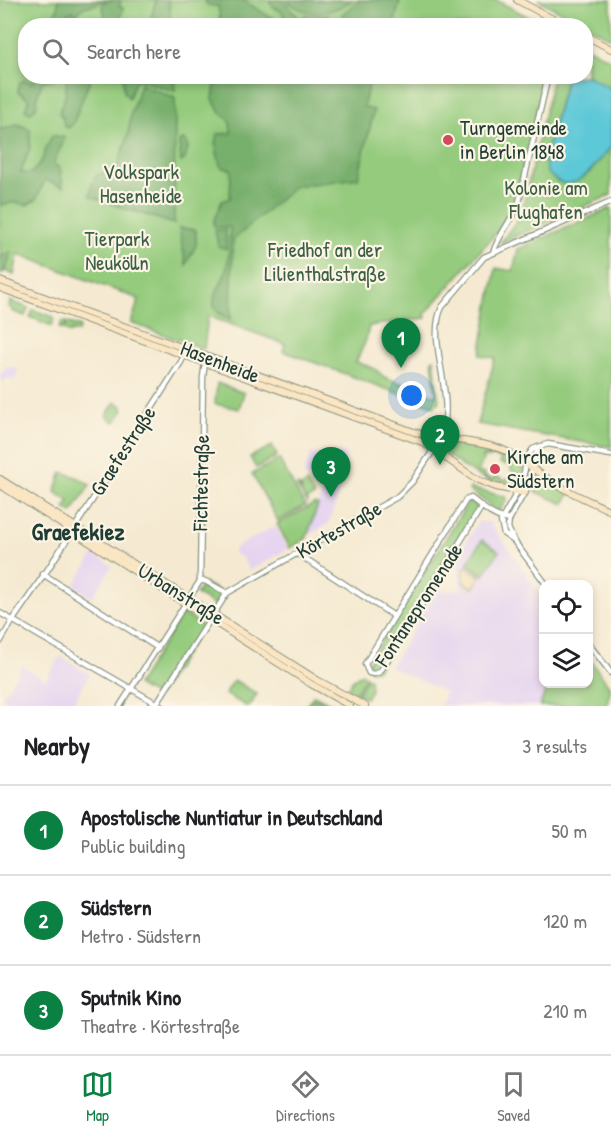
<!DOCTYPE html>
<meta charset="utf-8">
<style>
body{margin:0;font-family:"Patrick Hand",sans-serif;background:#f6f6f6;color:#202124}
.controls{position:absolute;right:18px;bottom:18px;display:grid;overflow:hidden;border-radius:12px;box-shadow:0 3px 9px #0003}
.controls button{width:54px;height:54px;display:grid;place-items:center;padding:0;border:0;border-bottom:2px solid #e0e0e0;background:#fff;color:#202124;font:30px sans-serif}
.you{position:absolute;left:412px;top:396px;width:21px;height:21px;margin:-15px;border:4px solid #fff;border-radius:50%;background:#1a73e8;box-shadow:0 0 0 9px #1a73e833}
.badge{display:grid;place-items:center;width:39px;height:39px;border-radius:50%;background:#0b8043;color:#fff;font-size:20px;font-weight:700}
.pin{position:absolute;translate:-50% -50px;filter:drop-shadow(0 2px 3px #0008)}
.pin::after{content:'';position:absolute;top:32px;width:21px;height:18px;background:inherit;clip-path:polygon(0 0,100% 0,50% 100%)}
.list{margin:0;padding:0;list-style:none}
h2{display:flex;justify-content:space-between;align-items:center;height:78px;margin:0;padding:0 24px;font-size:26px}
h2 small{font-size:20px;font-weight:400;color:#757577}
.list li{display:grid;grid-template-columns:39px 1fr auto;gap:18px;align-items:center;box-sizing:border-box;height:90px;padding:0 24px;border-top:2px solid #e0e0e0}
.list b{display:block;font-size:22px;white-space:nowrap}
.list p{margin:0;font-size:20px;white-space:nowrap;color:#757577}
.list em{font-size:20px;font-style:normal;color:#757577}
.icon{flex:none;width:33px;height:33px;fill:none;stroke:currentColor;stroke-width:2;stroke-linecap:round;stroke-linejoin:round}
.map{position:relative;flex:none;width:611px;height:706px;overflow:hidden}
.search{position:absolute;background:#fff;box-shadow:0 3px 9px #0003;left:18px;right:18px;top:18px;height:66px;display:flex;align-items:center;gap:15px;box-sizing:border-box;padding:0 21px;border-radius:24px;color:#757577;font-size:22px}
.sheet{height:348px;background:#fff}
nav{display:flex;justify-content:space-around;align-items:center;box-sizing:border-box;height:84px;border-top:2px solid #e0e0e0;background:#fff;font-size:16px;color:#757577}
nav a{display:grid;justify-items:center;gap:3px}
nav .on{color:#0b8043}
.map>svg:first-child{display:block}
.built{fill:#e5d3f1}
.green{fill:#94cb7d;stroke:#5a8458;stroke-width:1.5;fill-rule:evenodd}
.forest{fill:#77af6c;stroke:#4b7650;stroke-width:1.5}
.sand{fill:#eeda9e;stroke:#868c69;stroke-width:1.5}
.water{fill:#5dc8d7;stroke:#3e8286;stroke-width:1.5}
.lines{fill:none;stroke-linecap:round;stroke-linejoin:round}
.street-casing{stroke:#8a9482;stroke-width:7}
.secondary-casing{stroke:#8a9482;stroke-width:8}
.street{stroke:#fff;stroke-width:4.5}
.secondary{stroke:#fbe6c4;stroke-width:6}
.poi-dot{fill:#d1495b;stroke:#fcf5e5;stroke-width:2}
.labels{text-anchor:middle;stroke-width:4.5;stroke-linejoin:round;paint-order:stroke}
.poi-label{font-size:21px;fill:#1f3d34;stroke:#fcf5e5;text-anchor:start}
.park-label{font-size:21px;fill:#3c6046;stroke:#fcf5e5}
.street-label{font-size:21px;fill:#1f3d34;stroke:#fcf5e5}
.quarter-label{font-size:24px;font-weight:bold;fill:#1f3d34;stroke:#fcf5e5}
</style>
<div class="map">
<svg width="611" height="706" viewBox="0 0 611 706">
<rect width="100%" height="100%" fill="#fcf5e5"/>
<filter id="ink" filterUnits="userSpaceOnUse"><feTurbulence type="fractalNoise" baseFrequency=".0167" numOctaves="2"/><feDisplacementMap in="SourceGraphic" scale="12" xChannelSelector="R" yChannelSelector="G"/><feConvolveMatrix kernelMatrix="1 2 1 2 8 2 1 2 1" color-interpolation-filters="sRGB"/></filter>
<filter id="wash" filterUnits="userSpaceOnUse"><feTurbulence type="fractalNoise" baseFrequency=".008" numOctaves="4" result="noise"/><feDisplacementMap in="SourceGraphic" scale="24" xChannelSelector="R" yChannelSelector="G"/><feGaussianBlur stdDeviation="1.35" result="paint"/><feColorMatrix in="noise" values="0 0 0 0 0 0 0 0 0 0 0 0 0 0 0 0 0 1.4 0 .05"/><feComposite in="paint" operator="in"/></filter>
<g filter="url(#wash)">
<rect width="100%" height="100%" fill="#f5ead1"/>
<!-- built -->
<g class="built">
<polygon points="6,366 18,368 15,380 7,378 5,381 0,381 0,373 3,372"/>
<polygon points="337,451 347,455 344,463 349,465 328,524 306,536 322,493 310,478 303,475 311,452 333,460"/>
<polygon points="478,522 489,522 543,597 544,684 548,684 540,706 440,706 446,692 390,667 437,591 461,590 457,558"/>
<polygon points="275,526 288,549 249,571 242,557 233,553 236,547"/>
<polygon points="94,554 112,566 92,598 74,586"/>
<polygon points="60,656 90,674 71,706 7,706 9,701 2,697 22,666 46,680"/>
</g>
<!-- green -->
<g class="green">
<polygon points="0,0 496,0 544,25 26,26 26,76 544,77 517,193 507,216 497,232 425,314 426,318 369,326 366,340 356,362 375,369 384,377 436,396 432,360 434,359 439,403 435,403 435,407 283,351 285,344 208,316 204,349 131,323 139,299 18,254 14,275 5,271 0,274"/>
<polygon points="538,0 611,0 611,38"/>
<polygon points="586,47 611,60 611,89 586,75"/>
<path d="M 553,77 L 569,77 L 565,82 L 544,161 L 557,181 C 582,190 596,164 611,147 L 611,195 L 500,243 L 521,215 Z"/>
<polygon points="611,208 611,447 477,424 495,358 480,355 496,268 513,271 518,249"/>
<polygon points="10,301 28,308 25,316 12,311 13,309 9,307"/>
<polygon points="33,310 54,317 52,326 30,317"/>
<polygon points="61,322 64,322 66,324 65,327 61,327 62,329 66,327 66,322 80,327 78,332 72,331 71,333 59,328 61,327"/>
<polygon points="212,362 420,437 421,438 420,439"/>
<polygon points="217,383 244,393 239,409 215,404"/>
<polygon points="115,402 121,405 123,411 115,422 106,416"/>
<path d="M 442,442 C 471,443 500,449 524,466 L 517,487 C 486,486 463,467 439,449 ZM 483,456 L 489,458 L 493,456 L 501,459 L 500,463 L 510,466 L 512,472 L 515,473 L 513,478 L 510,477 L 505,481 L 495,476 L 493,480 L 485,477 L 484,474 L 478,472 L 483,460 Z"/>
<polygon points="272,446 277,456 256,468 250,457"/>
<polygon points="279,459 305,506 278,521 252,474"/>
<polygon points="62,472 79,478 90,485 72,513 65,508 69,501 55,492"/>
<polygon points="539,477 570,493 564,504 534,491"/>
<polygon points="307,483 314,496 307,500 308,502 307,503 297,486 298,485 302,491 301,487"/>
<polygon points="470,488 506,497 507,499 499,512 469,490"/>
<polygon points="469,501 476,504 477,509 378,669 372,671 369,669 368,663"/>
<polygon points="314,504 318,505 306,539 290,548 277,524"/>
<polygon points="482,540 499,551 484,575 467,564"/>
<polygon points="204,583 221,592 221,596 215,606 196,594"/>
<polygon points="183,613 203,626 159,695 156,694 154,695 137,685"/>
<polygon points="589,658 611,689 606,706 540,706 548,684 588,684"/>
<polygon points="362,674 366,676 355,693 347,689 353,679"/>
<polygon points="367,678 370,679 371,690 366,698 357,694"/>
<polygon points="234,680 257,694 250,706 246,706 225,694"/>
</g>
<!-- forest -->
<g class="forest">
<polygon points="58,0 103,0 97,4 84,7 74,16 73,11 68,14 73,18 69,25 57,25 54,16 58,7"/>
<polygon points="110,0 121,0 119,6 123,8 119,25 103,25 105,14 102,6 104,2"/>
<polygon points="156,0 169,0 171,25 152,25 151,18"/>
<polygon points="205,0 245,0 247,3 284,25 221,25 218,6 207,5"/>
<polygon points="269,0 283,0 301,20 295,22 285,19 282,12 272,6"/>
<path d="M 287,0 L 353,0 C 332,14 306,19 287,0 Z"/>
<polygon points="360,0 400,0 394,25 343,25 342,14"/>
<polygon points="305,15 329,15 331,25 306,25 303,19"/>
<polygon points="34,77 54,77 51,80 43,81 38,93 36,108 29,113 25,110 29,99 18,92 19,84 24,80 32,83"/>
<polygon points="67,77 91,77 73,124 68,128 64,126 63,118 59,113 65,97"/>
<polygon points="123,77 174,77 175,91 136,79 129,98 124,92"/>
<path d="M 216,77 L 371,77 L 363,107 L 374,110 L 358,178 L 295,186 L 233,240 L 231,319 C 227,317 218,314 215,309 C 210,299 219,289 223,279 C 230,263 229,244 230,227 L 215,227 L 214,225 L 214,220 L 222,201 L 230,198 L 231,169 L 222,168 L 220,165 L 215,143 L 218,134 L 231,133 L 230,121 L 219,111 L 213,99 Z"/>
<path d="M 140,84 L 175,98 L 174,224 L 137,212 L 135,209 L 134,212 L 110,203 L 108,200 L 107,202 L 90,196 C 92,178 95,170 115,174 L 128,135 L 131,114 Z"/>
<path d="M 17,124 L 30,129 L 30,148 L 21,172 L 29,174 C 48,160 41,152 53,135 L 65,138 L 53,164 L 60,168 L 63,187 L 45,180 L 36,200 L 27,205 C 14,201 12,203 0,205 L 0,129 L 5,129 Z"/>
<polygon points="183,140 187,142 188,148 185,159 181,162 179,142"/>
<polygon points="179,228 196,230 196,245 186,265"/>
<polygon points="215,230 226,230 226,249 218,246"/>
<polygon points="12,252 5,271 0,274 0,256"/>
<polygon points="314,695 335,706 306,706"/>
</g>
<!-- sand -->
<polygon class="sand" points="466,567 481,576 473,588 463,582 463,571"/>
<!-- water -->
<path class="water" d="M 586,75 L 611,89 L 611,147 C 593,167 573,202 547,172 L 545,158 L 566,80 L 569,77 L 586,76 Z"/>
</g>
<g filter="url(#ink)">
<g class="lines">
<defs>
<g id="street">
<path d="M 493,253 C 498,235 512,221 519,202 L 548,76"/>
<path d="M 441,438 C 457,394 425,342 442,307 L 484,257 L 611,202"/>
<polyline points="538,447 527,488 509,520 508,528 514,541 546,584"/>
<path d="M 482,506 L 380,672 L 374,674 L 369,673 L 365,664 L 466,500 L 471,498 C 484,508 493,517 509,520"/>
<polyline points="514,541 504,534 501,521 521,485 528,456 533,449 548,444 611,455"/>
<polyline points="298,554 394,616"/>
<polyline points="43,574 158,648"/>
<polyline points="200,581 205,581 227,593"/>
<polyline points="0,613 161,706"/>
<polyline points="0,642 15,617 48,569 181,362 186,352"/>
<polyline points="588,643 611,673"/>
<polyline points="120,706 200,581 203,377 205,363"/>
<polyline points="155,706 227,593 397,497 412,482 434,449"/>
</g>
<g id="secondary">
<polyline points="517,0 566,26"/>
<polyline points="586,36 611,49"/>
<path d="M 0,281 L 414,432 C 442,441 473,439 501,449 C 519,456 532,469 548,479 C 567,492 590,501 611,511"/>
<polyline points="0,288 422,442 478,480 496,487 525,493"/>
<polyline points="0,479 317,680 365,706"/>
<polyline points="0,485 311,684 350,706"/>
</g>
</defs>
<!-- street casing -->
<use href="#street" class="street-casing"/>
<!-- secondary casing -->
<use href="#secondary" class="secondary-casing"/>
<!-- street -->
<use href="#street" class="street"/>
<!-- secondary -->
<use href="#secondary" class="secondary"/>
</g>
</g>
<!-- markers -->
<g class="poi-dot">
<circle cx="448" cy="140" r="6"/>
<circle cx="495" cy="469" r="6"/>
</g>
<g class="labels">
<!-- poi labels -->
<g class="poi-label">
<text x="460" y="135">Turngemeinde<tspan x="460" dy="24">in Berlin 1848</tspan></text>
<text x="507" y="464">Kirche am<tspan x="507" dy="24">Südstern</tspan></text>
</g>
<!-- park labels -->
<g class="park-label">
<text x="141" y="179">Volkspark<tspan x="141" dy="24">Hasenheide</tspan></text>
<text x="546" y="195">Kolonie am<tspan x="546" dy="24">Flughafen</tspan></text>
<text x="117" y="246">Tierpark<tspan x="117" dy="24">Neukölln</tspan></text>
<text x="325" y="257">Friedhof an der<tspan x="325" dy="24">Lilienthalstraße</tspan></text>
</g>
<!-- street labels -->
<g class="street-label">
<text transform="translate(220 362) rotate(21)" y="7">Hasenheide</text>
<text transform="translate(123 451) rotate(-57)" y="7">Graefestraße</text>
<text transform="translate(201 483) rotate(-89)" y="7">Fichtestraße</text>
<text transform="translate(339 530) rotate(-30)" y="7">Körtestraße</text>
<text transform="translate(181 594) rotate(32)" y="7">Urbanstraße</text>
<text transform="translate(419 605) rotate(-57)" y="7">Fontanepromenade</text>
</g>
<!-- quarter labels -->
<g class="quarter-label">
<text x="78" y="540">Graefekiez</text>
</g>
</g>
</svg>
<div class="controls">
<button><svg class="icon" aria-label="locate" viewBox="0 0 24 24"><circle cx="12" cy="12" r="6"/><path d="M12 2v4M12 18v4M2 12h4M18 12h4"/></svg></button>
<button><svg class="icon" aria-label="layers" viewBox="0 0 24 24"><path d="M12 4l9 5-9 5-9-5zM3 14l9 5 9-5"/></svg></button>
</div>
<div class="you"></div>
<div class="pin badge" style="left:401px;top:368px">1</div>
<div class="pin badge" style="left:440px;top:465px">2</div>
<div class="pin badge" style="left:331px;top:497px">3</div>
<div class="search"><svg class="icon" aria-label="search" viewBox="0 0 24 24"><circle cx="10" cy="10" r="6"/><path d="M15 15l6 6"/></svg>Search here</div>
</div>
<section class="sheet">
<h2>Nearby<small>3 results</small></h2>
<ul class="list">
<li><span class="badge">1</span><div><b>Apostolische Nuntiatur in Deutschland</b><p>Public building</p></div><em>50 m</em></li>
<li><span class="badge">2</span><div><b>Südstern</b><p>Metro · Südstern</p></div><em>120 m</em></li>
<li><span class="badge">3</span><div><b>Sputnik Kino</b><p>Theatre · Körtestraße</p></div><em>210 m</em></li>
</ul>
</section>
<nav>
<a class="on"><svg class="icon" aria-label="map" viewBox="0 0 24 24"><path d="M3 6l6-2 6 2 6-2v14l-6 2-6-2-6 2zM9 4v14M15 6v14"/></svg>Map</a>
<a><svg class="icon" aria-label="directions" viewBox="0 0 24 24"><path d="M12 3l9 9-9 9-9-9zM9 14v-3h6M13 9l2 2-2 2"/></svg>Directions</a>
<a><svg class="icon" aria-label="saved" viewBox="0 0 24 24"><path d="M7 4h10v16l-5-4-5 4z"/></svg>Saved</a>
</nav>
